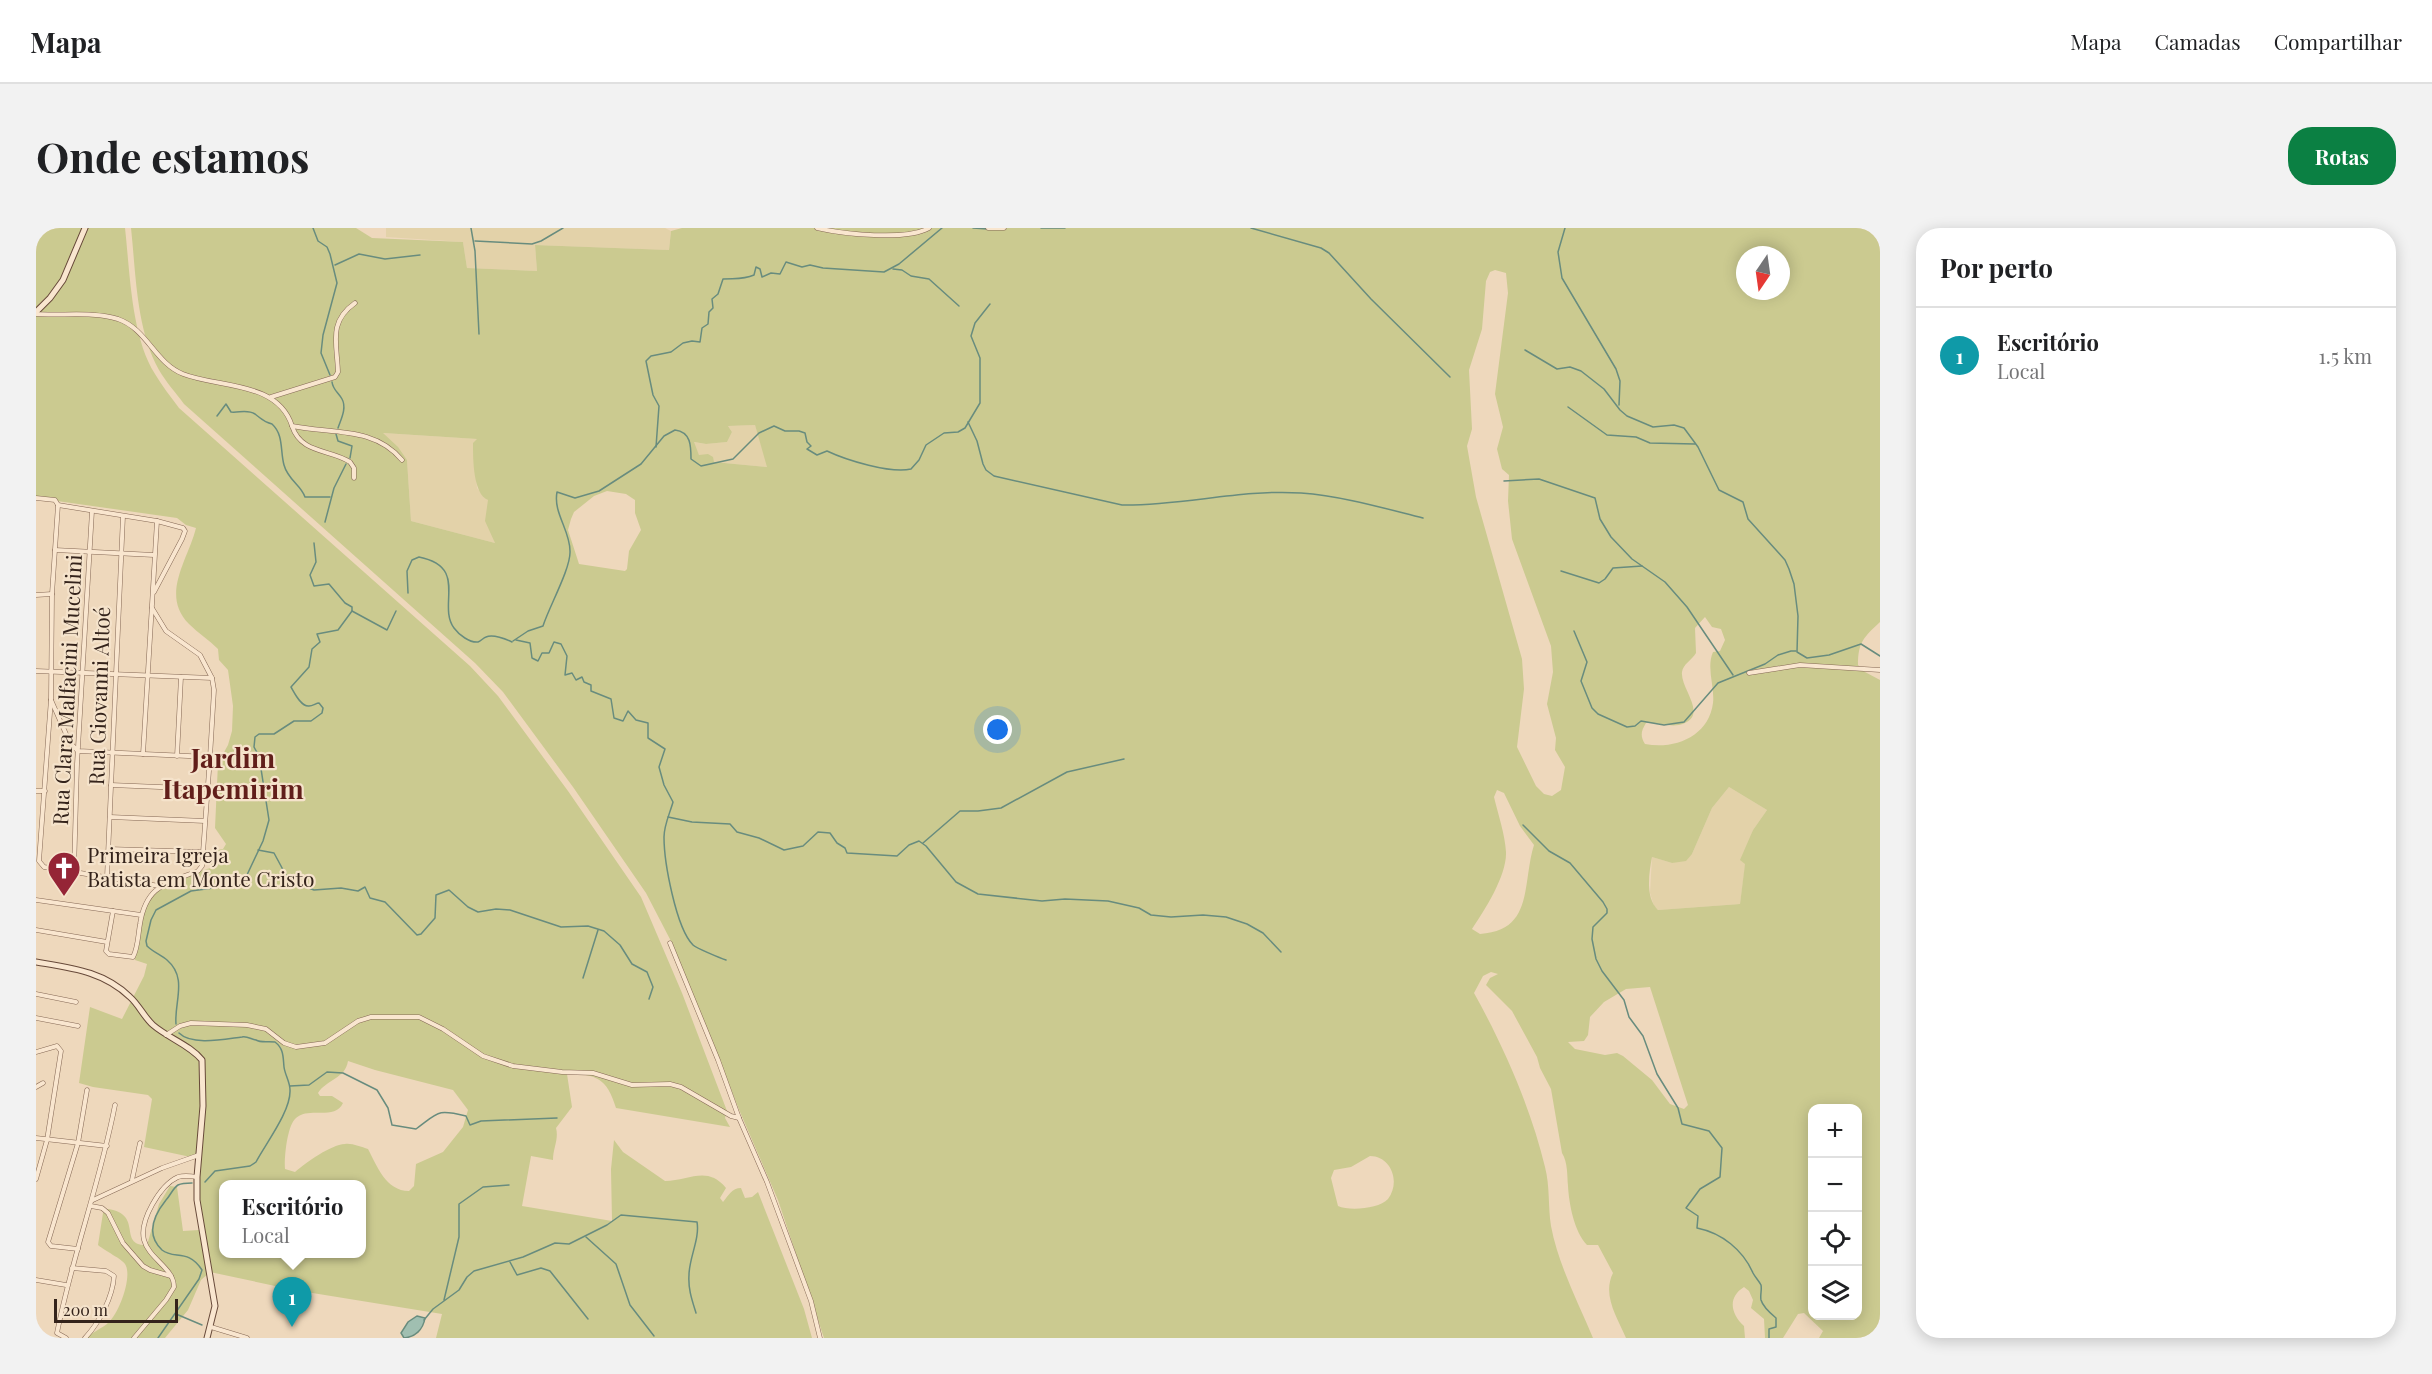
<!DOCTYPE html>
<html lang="pt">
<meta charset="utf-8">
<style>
body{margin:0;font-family:"Playfair Display",serif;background:#f2f2f2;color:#202124}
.controls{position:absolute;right:18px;bottom:18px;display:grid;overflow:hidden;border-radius:12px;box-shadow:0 3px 15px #0003}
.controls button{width:54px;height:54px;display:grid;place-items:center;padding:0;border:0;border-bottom:2px solid #e0e0e0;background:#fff;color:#202124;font:30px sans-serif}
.compass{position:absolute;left:1700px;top:18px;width:54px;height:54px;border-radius:50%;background:#fff;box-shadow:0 3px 15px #0003;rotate:193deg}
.scale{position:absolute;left:18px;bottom:15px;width:124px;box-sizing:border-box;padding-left:6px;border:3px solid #34231b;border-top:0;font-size:16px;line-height:21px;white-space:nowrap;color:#34231b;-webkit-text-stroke:4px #f5e3cb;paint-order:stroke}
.you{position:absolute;left:962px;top:502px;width:21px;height:21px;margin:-15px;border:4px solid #fff;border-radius:50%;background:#1a73e8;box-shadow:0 0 0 9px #1a73e833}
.badge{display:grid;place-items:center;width:39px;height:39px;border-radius:50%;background:#0b8043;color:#fff;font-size:20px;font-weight:700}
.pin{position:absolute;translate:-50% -50px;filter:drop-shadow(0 2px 3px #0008)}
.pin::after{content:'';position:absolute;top:32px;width:21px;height:18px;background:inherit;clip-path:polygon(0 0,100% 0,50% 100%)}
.popup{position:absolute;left:183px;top:952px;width:147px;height:78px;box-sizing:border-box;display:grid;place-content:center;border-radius:12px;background:#fff;filter:drop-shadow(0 2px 4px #0005);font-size:20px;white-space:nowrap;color:#757577}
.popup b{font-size:22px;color:#202124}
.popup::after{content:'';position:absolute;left:50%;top:100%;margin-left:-12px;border:12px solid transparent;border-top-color:#fff}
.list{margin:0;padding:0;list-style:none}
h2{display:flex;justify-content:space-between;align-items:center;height:78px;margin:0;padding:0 24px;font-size:26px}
h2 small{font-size:20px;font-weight:400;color:#757577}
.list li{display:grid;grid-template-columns:39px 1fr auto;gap:18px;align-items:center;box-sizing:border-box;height:96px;padding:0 24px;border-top:2px solid #e0e0e0}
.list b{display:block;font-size:22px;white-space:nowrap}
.list p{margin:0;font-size:20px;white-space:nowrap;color:#757577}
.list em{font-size:20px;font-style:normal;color:#757577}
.icon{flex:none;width:33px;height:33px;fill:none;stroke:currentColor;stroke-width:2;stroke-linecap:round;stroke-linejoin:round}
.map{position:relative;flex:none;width:1844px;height:1110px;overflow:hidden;border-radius:24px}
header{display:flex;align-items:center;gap:36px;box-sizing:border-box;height:84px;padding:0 30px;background:#fff;border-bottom:2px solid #e0e0e0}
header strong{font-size:28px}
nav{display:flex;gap:33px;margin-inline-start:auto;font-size:21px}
.intro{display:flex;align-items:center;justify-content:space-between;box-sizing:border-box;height:144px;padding:0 36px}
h1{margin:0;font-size:42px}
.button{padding:15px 27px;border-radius:24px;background:#0b8043;color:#fff;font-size:21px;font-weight:700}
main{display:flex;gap:36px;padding:0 36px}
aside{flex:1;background:#fff;border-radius:24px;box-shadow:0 3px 15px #0003}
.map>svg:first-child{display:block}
.farmland{fill:#e3d2a9}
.green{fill:#cbca90;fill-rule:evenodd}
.water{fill:#a0bfb1;stroke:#688c7e;stroke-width:1.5}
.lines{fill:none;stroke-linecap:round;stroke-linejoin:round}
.stream{stroke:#688c7e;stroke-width:1.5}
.street-casing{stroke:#856855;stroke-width:5}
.secondary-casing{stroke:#674939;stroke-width:7}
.street{stroke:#f9e6cf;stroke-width:4}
.secondary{stroke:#f9e6cf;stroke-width:5}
.labels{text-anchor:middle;stroke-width:4.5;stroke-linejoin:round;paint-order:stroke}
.street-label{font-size:21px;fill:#34231b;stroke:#f5e3cb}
.poi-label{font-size:21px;fill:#34231b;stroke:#f5e3cb;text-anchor:start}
.district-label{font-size:27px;font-weight:bold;fill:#611e1a;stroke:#f5e3cb}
</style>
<header>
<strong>Mapa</strong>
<nav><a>Mapa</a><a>Camadas</a><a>Compartilhar</a></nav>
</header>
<div class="intro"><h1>Onde estamos</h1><a class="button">Rotas</a></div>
<main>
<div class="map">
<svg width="1844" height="1110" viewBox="0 0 1844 1110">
<rect width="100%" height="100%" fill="#eed8bc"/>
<!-- farmland -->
<g class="farmland">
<polygon points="350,0 629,0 635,3 633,22 499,17 501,43 431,40 427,14 350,9"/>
<polygon points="719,197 732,239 678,234 663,227 658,217 657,214 670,216 691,214 696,204 692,198"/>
<polygon points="346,205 442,211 437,216 441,260 452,272 459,315 375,293 371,232"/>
<polygon points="1693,559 1731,582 1717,602 1712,616 1704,676 1622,682 1618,678 1614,665 1616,629 1636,635 1656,626 1676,580"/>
</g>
<!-- green -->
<g class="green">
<path d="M 0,0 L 89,0 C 94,44 95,108 119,146 C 126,158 135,169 143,180 L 434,438 L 462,468 L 532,563 L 605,669 L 646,765 L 691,883 L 689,890 L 694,899 L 580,880 C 571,850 560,846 531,846 L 536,879 L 520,900 C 523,911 517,920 517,932 L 495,928 L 486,978 L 576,993 L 575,941 L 578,912 L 587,924 L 629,953 C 653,953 671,937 690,960 L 684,970 L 687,974 C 692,968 696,960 705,960 L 709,970 L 716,969 L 722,964 L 768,1081 L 776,1110 L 400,1110 L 406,1086 L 258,1062 L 174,1044 L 165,1052 L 152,1082 L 129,1110 L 49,1110 C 57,1104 67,1100 73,1094 C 83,1085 97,1048 89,1036 C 86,1031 69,1023 62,1017 L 67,985 L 72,981 C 108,986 81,1018 111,1017 L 123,976 L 134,958 L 141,959 L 147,1003 L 163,1002 L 164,931 L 108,919 L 116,871 L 112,867 L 57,859 L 43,855 L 54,779 L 86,791 L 108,748 L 111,736 L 99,732 C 102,712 103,690 113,672 C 120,658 159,644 175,640 L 176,623 L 187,621 L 190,616 L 179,600 L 182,535 L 192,517 L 196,503 L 197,478 L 192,442 L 183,432 L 182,421 C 173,412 162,405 153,396 C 124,367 152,332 160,300 L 150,297 L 141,290 L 0,270 ZM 312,833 L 339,842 L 417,862 L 432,882 L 427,899 L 407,924 L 380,936 L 378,958 L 373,963 C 350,963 341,938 332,921 C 325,919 316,915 309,916 C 294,917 271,934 259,944 L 249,941 C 248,931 251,897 260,890 C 273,878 299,893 307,875 L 296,868 L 284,868 L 282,865 C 291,851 309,851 312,833 ZM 187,956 L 325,956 L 325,1026 L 187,1026 Z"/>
<path d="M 95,0 L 320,0 L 336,10 L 427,14 L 431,40 L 501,43 L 499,17 L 633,22 L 635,3 L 646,0 L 1844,0 L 1844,394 C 1828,409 1822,414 1822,437 L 1829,444 L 1844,452 L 1844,1110 L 1783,1110 L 1787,1103 L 1768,1085 L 1762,1086 L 1747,1110 L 1729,1110 L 1728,1091 L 1715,1080 L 1717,1072 L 1713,1063 L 1708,1059 C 1692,1069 1694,1085 1708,1098 L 1709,1110 L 1590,1110 C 1581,1089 1566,1067 1577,1045 L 1562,1017 L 1551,1017 C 1538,1003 1533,976 1532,958 C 1531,947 1532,935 1526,925 L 1515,861 L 1504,840 L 1501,829 L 1476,783 L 1450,757 L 1454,750 L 1462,746 L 1455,744 L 1447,748 L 1438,765 C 1467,817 1495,880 1509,939 C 1514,958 1512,979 1515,998 C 1522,1036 1542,1074 1557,1110 L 788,1110 L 742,972 L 704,884 L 637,717 L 610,665 L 537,559 L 467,464 L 439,435 L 148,176 C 140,165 130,154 123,142 C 100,101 100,46 95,0 ZM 1709,27 L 1745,27 L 1745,63 L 1709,63 ZM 1459,42 L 1470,45 L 1472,65 L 1459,166 L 1467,199 L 1461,221 L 1466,241 L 1473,247 L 1472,273 L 1476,311 L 1515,418 L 1517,444 L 1511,476 L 1520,510 L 1519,522 L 1529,539 L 1525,562 L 1516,568 L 1508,566 L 1500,558 L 1481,519 L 1488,461 L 1486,431 L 1440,269 L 1431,218 L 1436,201 L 1433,142 L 1446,101 L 1450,53 L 1454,44 ZM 719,197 L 731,239 L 678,234 L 677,229 L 672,226 L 663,227 L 658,214 L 670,216 L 691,214 L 696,204 L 692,198 ZM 347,205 L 441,211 L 437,215 C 437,231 437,266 452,272 L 449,293 L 459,315 L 375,293 L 371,232 L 362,219 ZM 571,263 L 590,266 L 599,272 L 599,285 L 605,302 L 593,323 L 591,341 L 589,343 L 543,336 L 532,302 L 535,291 L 538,284 L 558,268 ZM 1669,389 L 1676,399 L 1685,401 L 1689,412 L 1684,423 L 1677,424 C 1670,440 1679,459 1677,475 C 1673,508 1639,522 1609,516 C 1604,508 1605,503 1610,495 C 1621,494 1632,499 1643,497 C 1675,489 1644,461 1646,444 C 1647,436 1656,432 1660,425 L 1659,400 ZM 1693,559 L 1731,582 L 1717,602 L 1704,632 L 1709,636 L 1704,676 L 1622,682 C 1609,670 1613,645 1616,629 L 1636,635 L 1650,633 L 1656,626 L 1676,580 ZM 1461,562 L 1468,565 L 1484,598 L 1498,617 C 1486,655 1498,703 1444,706 L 1436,701 C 1449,682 1471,647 1470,624 C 1469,606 1462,586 1458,569 ZM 1614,759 L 1652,877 L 1648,881 L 1634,876 L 1616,852 L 1587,828 L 1581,825 L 1569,827 L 1539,821 L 1532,814 L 1548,813 L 1552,807 L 1554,789 L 1568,774 L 1590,761 ZM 1776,880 L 1822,880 L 1822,1088 L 1776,1088 ZM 1334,928 C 1355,928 1365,954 1352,971 C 1343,981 1313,983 1302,978 L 1295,950 L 1298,942 L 1315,939 Z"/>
</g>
<!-- water -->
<path class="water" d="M 381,1088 L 389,1090 C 387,1102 379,1109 368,1110 L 365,1105 L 372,1094 Z"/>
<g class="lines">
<!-- stream -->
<g class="stream">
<polyline points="277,0 282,13 291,19 294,26 301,55 287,107 285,125 294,147"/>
<polyline points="435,0 439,23 443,106"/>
<polyline points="937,0 952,1"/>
<polyline points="1005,0 1029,0"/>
<polyline points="1215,0 1285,20 1293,25 1335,71 1414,149"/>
<polyline points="1529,0 1522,24 1526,50 1580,141 1584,153 1583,177"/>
<polyline points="439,13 496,16 505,13 527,0"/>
<polyline points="299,37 323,26 349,31 384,27"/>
<polyline points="857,41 866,42 875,48 893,51 923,78"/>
<polyline points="1489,122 1521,141 1534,139 1545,143 1568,161 1584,182 1591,188 1617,199 1638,197 1648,200 1662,219 1683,262 1707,274 1712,291 1749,332 1753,341 1758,356 1762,388 1761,424 1771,430 1793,427 1825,416 1844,428"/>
<path d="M 296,154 C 297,162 302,164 306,171 C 311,180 305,191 302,200"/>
<polyline points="1532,179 1571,207 1600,209 1614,215 1659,216"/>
<path d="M 181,188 L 190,176 L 195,184 C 203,185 211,181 219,186 C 226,191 227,194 236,196 C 248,207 244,223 248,237 C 252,252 265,257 269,269 L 294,269"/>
<path d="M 932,194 L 941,213 L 947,236 L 950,242 L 958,248 L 1086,277 C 1146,278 1205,261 1265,265 C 1306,268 1347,280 1387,290"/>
<polyline points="300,206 302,213 316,218 314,230"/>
<path d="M 620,219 L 623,178 L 617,167 L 610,133 L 615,128 L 635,124 L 647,115 L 656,113 L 664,114 L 666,100 L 672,96 L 673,84 L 677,80 L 676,71 L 682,66 L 687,51 C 698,50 707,52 718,47 L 720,39 L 724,41 L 726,49 L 735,45 L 744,46 L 750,34 L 766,39 L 774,37 L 787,40 L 848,44 L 863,36 L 906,0"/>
<polyline points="1468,253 1503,251 1559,270 1564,291 1575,309 1596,331 1629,354 1651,379 1697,447"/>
<polyline points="289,294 298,260 310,236"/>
<polyline points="278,315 280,334 274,347 278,358 293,356 309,375 316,379 316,383 351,402 360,383"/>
<polyline points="1525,343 1563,355 1569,351 1577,340 1606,338"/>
<path d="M 372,365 L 371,343 L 376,332 L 383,329 C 433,339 401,377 418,400 C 423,407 434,415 442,414 C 445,413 447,410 450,409 C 457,406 470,411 476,414"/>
<polyline points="1538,403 1551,434 1545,453 1556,480 1562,486 1591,499 1599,498 1605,493 1628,497 1648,494 1682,455 1729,436 1742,427 1755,423 1760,423"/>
<path d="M 480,412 L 494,415 L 496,430 L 502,433 L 506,425 L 513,425 L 518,414 L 525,416 L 531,428 L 529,447 L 536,445 L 540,452 L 546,449 L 548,454 L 555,457 L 555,463 L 575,471 L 578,490 L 587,493 L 592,483 L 600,492 L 612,495 L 612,510 L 629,521 L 623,539 L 628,557 L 637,574 C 634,585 628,597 628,609 C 628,634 640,700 657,717 C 660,720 684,730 690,732"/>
<path d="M 477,413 L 492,403 L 507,398 C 513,379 535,340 534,323 C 534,302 517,285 521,264 L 539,270 L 563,263 L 605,236 L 628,208 L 639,202 C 655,204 655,218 655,231 L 665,238 L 697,231 L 723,205 L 738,198 L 749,203 L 763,203 L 769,205 L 771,214 L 775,218 L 771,221 L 781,227 L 791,223 C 810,232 855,246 875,241 L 883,232 L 890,217 L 908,205 L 922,204 L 929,200 L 944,175 L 944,130 L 935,108 L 939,95 L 954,76"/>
<polyline points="632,589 656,594 694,596 701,604 723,610 748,622 767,618 782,604 794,605 801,615 809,620 811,625 861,628 873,617 883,613 890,618 920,654 942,666 1006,673 1029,671 1072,673 1103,680 1115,687 1135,689 1167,687 1190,689 1211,696 1227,705 1245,724"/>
<path d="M 1487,597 L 1513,623 L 1534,635 L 1567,674 L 1571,681 L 1571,685 L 1557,699 L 1556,711 L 1560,731 L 1566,743 L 1588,772 L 1593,789 L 1607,808 L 1621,846 L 1642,880 L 1646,896 L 1673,903 L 1686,920 L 1684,949 L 1664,961 L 1650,980 L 1662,988 L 1661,1000 C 1686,1005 1707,1022 1717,1045 C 1719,1049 1723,1053 1725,1057 C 1726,1062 1724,1067 1725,1072 C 1727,1079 1734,1085 1740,1090 L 1740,1099 L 1733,1101 L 1733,1110"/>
<polyline points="887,615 924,583 942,583 965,580 1031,544 1088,531"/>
<polyline points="222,622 238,625 252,651 257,654 278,662 305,660 322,663 329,659 334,670 349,674 381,707 385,706 399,690 400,667 413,662 432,679 442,684 460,681 474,682 525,699 552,698 568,703 584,717 596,736 611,744 617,759 613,771"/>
<polyline points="547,750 562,702"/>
<path d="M 140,796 C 138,774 152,750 131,732 C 125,727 117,724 111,718 L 110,713 L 115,692 L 120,682 L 155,663 L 177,660 L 190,648 L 210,649 L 227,613 L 233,592 L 223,528 L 218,519 L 219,509 L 223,506 L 238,506 L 258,493 L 275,493 L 286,485 L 287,480 L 283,475 C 280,475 277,478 273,478 C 265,479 258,464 255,459 L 273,439 L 276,421 L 284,414 L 281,406 L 302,402 L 316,383"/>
<path d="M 143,805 C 156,818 189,811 206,809 C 211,808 215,811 220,812 C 225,815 232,813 239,814 C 248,821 247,829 248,839 C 249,847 254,854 254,862 C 255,883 230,915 220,934 L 214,938 L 179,943 L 169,954"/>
<path d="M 254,858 L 273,857 L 291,844 L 307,845 L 341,862 L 352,880 L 356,897 L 380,901 C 403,884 401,881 430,888 L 434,897 L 445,893 L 521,890"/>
<polyline points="550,1009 580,1036 594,1077 618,1108"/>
<polyline points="474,1034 481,1047 505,1040 514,1043 552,1091"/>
<polyline points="408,1072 423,1009 423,976 447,959 473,957"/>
<polyline points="140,1086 166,1097"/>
<path d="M 388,1092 L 397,1081 L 423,1062 L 431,1049 L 438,1043 L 487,1029 L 519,1015 L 533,1016 L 571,997 L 585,987 L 661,994 C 664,1011 653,1030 653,1047 C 652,1061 656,1072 660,1085"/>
<path d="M 122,1110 L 163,1051 L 166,1042 C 152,1020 138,1032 126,1022 C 109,1006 118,987 130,972 C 134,968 137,960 142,957 C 146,955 151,955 156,955"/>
</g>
<defs>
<g id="street">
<path d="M 781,0 C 807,6 870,13 893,0"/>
<polyline points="952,0 968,0"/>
<path d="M 0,86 C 26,88 57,83 82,91 C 111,101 119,135 147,146 C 183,160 242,153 256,198 C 295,206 338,198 366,232"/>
<path d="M 235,169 L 299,149 L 302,144 C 301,115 292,94 319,75"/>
<path d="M 256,198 C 265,226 294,221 314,234 L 318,240 L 318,250"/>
<polyline points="0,270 19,272 22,277 121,293 147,300 149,303 146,311 118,364"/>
<polyline points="22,277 16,366 15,471 3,633 8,639 123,658"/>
<polyline points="19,322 118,327"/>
<polyline points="0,367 16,366"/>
<polyline points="0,443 176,450"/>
<polyline points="1713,445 1764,437 1844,442"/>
<polyline points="15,472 34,515 42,523 174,529"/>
<polyline points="107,526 121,293"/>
<polyline points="141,528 145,449"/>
<polyline points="75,557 172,561"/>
<polyline points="0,563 9,563"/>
<polyline points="74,589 169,593"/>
<polyline points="73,621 167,624"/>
<polyline points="38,643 41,536 56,283"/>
<polyline points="71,649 87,288"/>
<polyline points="0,672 105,687"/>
<path d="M 77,683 L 70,723 L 73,726 L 97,729 C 102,720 102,707 104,696 C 110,658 129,656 162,643 L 166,638 L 174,529 L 178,462 L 176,450 L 164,427 L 130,403 L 116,380"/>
<polyline points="0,702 71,714"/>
<polyline points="634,715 682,832 703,890 731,954 775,1073 784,1110"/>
<polyline points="0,766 40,774"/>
<polyline points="0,790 42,798"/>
<polyline points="130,807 144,798 155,795 211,797 230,801 248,815 260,819 289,815 322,793 335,789 383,789 407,801 447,828 477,838 526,844 557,845 596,857 634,856 645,859 695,888 703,890"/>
<polyline points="0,824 21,818 25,823 11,912 0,951"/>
<polyline points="0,859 7,855"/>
<polyline points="0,910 71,918"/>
<polyline points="96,952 104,915"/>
<polyline points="57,972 126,940 163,927"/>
<polyline points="55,978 66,980 72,985 87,1015 107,1038 114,1042 135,1048"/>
<polyline points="42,1021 15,1018 12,1014 42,915 51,862"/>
<path d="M 36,1040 L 70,1043 L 78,1048 C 77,1069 63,1095 49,1110"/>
<polyline points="0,1052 30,1057"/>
<polyline points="175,1099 211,1110"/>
<path d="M 30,1110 L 21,1105 C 36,1028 64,955 79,877"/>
<path d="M 98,1110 L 130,1072 L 138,1059 C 138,1040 113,1031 108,1012 C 103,993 124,957 142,949 C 148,947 155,948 161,949"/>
</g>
<g id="secondary">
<polyline points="0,84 14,70 27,52 49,0"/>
<path d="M 0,734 C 35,740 67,743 94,769 C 103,777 108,789 117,797 C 132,810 154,817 166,832 L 167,878 L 161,949 L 161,972 L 179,1078 L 171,1110"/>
</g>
</defs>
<!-- street casing -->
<use href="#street" class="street-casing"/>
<!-- secondary casing -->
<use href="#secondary" class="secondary-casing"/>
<!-- street -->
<use href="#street" class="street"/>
<!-- secondary -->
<use href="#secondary" class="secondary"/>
</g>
<!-- icons -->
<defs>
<symbol id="church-pin" viewBox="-11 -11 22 30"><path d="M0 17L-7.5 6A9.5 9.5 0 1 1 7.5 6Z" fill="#952536" stroke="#f5e3cb"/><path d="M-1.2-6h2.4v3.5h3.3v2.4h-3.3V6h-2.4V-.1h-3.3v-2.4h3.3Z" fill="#fff"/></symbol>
</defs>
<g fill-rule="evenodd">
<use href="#church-pin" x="9" y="621" width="38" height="52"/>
</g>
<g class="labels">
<!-- street labels -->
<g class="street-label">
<text transform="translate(32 462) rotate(-87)" y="7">Rua Clara Malfacini Mucelini</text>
<text transform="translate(64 468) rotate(-88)" y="7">Rua Giovanni Altoé</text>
</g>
<!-- poi labels -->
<g class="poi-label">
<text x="51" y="635">Primeira Igreja<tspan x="51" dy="24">Batista em Monte Cristo</tspan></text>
</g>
<!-- district labels -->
<g class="district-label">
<text x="197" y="540">Jardim<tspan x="197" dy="31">Itapemirim</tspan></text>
</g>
</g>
</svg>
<div class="controls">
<button>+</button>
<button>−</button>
<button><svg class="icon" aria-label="locate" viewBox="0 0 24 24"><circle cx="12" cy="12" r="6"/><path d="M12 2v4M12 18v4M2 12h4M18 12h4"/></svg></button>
<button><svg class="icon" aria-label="layers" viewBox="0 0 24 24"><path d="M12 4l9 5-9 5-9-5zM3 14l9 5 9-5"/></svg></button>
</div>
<svg class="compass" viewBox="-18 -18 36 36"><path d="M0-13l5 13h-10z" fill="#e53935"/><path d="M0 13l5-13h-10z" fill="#757577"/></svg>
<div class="scale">200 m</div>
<div class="you"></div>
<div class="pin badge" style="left:256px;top:1099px;background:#0f9aa8">1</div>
<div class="popup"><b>Escritório</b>Local</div>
</div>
<aside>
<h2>Por perto<small></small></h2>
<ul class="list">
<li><span class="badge" style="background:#0f9aa8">1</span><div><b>Escritório</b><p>Local</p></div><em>1.5 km</em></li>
</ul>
</aside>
</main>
